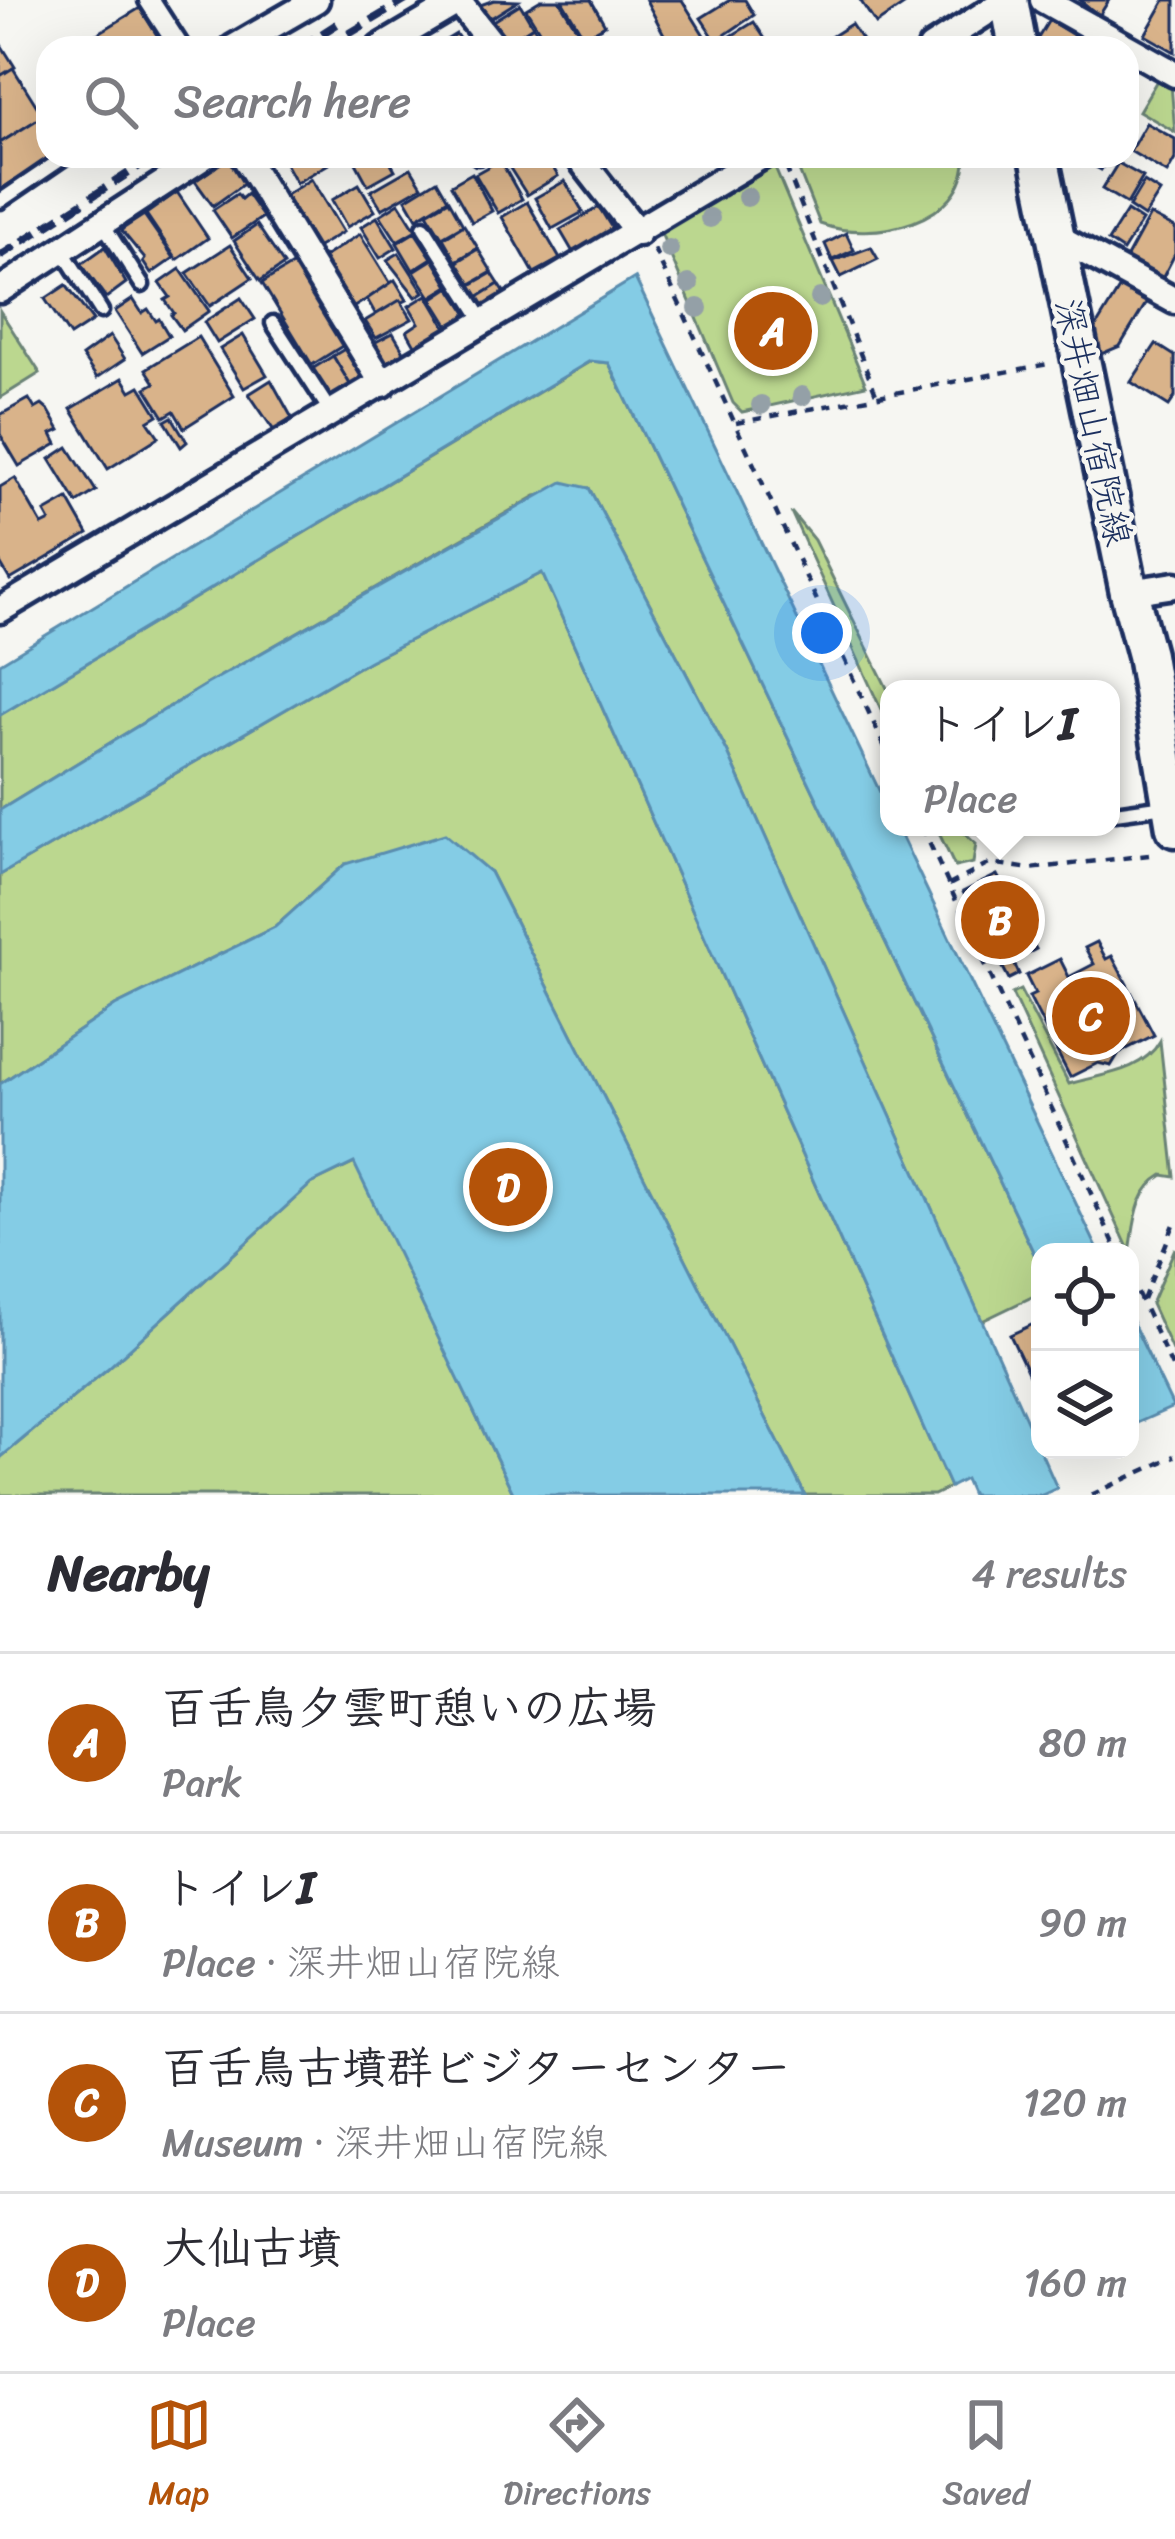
<!DOCTYPE html>
<meta charset="utf-8">
<style>
body{margin:0;font-family:Sriracha,"Klee One",sans-serif;background:#f7f7f7;color:#2b2b33}
.controls{position:absolute;right:36px;bottom:36px;display:grid;overflow:hidden;border-radius:24px;box-shadow:0 12px 48px #0002}
.controls button{width:108px;height:108px;display:grid;place-items:center;padding:0;border:0;border-bottom:3px solid #e1e1e2;background:#fff;color:#2b2b33;font:60px sans-serif}
.you{position:absolute;left:822px;top:633px;width:42px;height:42px;margin:-30px;border:9px solid #fff;border-radius:50%;background:#1a73e8;box-shadow:0 0 0 18px #1a73e833}
.badge{display:grid;place-items:center;width:78px;height:78px;border-radius:50%;background:#b45309;color:#fff;font-size:39px;font-weight:700}
.pin{position:absolute;translate:-50% -50%;border:6px solid #fff;box-shadow:0 3px 12px #0006}
.popup{position:absolute;left:880px;top:680px;width:240px;height:156px;box-sizing:border-box;display:grid;place-content:center;border-radius:24px;background:#fff;filter:drop-shadow(0 3px 9px #0005);font-size:39px;white-space:nowrap;color:#7c7c81}
.popup b{font-size:45px;color:#2b2b33}
.popup::after{content:'';position:absolute;left:50%;top:100%;margin-left:-24px;border:24px solid transparent;border-top-color:#fff}
.list{margin:0;padding:0;list-style:none}
h2{display:flex;justify-content:space-between;align-items:center;height:156px;margin:0;padding:0 48px;font-size:51px}
h2 small{font-size:39px;font-weight:400;color:#7c7c81}
.list li{display:grid;grid-template-columns:78px 1fr auto;gap:36px;align-items:center;box-sizing:border-box;height:180px;padding:0 48px;border-top:3px solid #e1e1e2}
.list b{display:block;font-size:45px;white-space:nowrap}
.list p{margin:0;font-size:39px;white-space:nowrap;color:#7c7c81}
.list em{font-size:39px;font-style:normal;color:#7c7c81}
.icon{flex:none;width:66px;height:66px;fill:none;stroke:currentColor;stroke-width:2;stroke-linecap:round;stroke-linejoin:round}
.map{position:relative;flex:none;width:1175px;height:1495px;overflow:hidden}
.search{position:absolute;background:#fff;box-shadow:0 12px 48px #0002;left:36px;right:36px;top:36px;height:132px;display:flex;align-items:center;gap:30px;box-sizing:border-box;padding:0 42px;border-radius:36px;color:#7c7c81;font-size:45px}
.sheet{height:876px;background:#fff}
nav{display:flex;justify-content:space-around;align-items:center;box-sizing:border-box;height:168px;border-top:3px solid #e1e1e2;background:#fff;font-size:33px;color:#7c7c81}
nav a{display:grid;justify-items:center;gap:6px}
nav .on{color:#b45309}
.map>svg:first-child{display:block}
.green{fill:#bbd78f;stroke:#6b8376;stroke-width:3}
.water{fill:#84cce5;stroke:#5a8daf;stroke-width:3}
.building{fill:#d9b38a;stroke:#1b2f5e;stroke-width:3}
.lines{fill:none;stroke-linecap:round;stroke-linejoin:round}
.service-casing{stroke:#1b2f5e;stroke-width:21}
.pedestrian-casing{stroke:#1b2f5e;stroke-width:27}
.minor-casing{stroke:#1b2f5e;stroke-width:33}
.secondary-casing{stroke:#1b2f5e;stroke-width:45}
.path{stroke:#1b2f5e;stroke-width:4.5;stroke-dasharray:9 9;stroke-linecap:butt}
.service{stroke:#f6f6f2;stroke-width:12}
.pedestrian{stroke:#f6f6f2;stroke-width:18}
.minor{stroke:#f6f6f2;stroke-width:24}
.secondary{stroke:#f6f6f2;stroke-width:36}
.rail{stroke:#1b2f5e;stroke-width:8;stroke-dasharray:18 9;stroke-linecap:butt}
.tree{fill:#94a0a7}
.labels{text-anchor:middle;stroke-width:9;stroke-linejoin:round;paint-order:stroke}
.street-label{font-size:36px;fill:#1b2f5e;stroke:#f6f6f2}
</style>
<div class="map">
<svg width="1175" height="1495" viewBox="0 0 1175 1495">
<rect width="100%" height="100%" fill="#f6f6f2"/>
<filter id="ink" filterUnits="userSpaceOnUse"><feTurbulence type="fractalNoise" baseFrequency=".00833" numOctaves="2"/><feDisplacementMap in="SourceGraphic" scale="24" xChannelSelector="R" yChannelSelector="G"/><feConvolveMatrix kernelMatrix="1 2 1 2 8 2 1 2 1" color-interpolation-filters="sRGB"/></filter>
<g filter="url(#ink)">
<!-- green -->
<g class="green">
<polygon points="1159,77 1171,84 1175,132 1139,111"/>
<path d="M 799,156 L 965,156 C 967,223 872,243 820,224 L 796,163 Z"/>
<polygon points="772,161 866,385 742,412 733,403 661,233"/>
<polygon points="0,311 40,373 0,398"/>
<polygon points="591,361 609,363 1040,1266 1040,1293 982,1321 727,751 589,488 536,496 205,685 0,810 0,715"/>
<polygon points="791,512 814,540 889,692 889,727"/>
<polygon points="542,573 950,1487 934,1495 805,1495 490,872 345,864 275,927 115,1006 0,1084 0,875 369,661"/>
<polygon points="936,827 957,827 976,844 973,863 955,867"/>
<path d="M 1020,990 L 1069,1084 C 1101,1074 1142,1073 1160,1041 L 1175,1177 L 1163,1175 C 1135,1191 1135,1223 1130,1252 L 1012,994 Z"/>
<polygon points="355,1163 514,1495 0,1495 0,1458 107,1369 311,1184"/>
<polygon points="1175,1248 1175,1357 1151,1304"/>
</g>
<!-- water -->
<g class="water">
<polygon points="635,278 889,811 889,827 897,827 1099,1252 1040,1252 1040,1266 609,363 590,361 0,715 0,663"/>
<polygon points="563,482 589,488 727,751 1057,1488 1042,1495 972,1495 965,1479 950,1487 542,573 369,661 0,875 0,810 205,685"/>
<polygon points="445,834 490,872 805,1495 514,1495 354,1163 311,1184 107,1369 0,1458 0,1084 115,1006 275,927 345,864"/>
<polygon points="1130,1317 1173,1407 1130,1426"/>
</g>
<!-- building -->
<g class="building">
<polygon points="494,0 518,1 483,23 472,8"/>
<polygon points="541,0 559,0 578,31 550,48 526,9"/>
<polygon points="562,0 591,0 605,25 584,37"/>
<polygon points="646,0 682,0 710,45 671,48"/>
<polygon points="730,0 745,0 754,15 716,41 701,18"/>
<polygon points="860,0 900,0 904,5 876,24"/>
<polygon points="1080,0 1109,0 1099,16"/>
<polygon points="1165,0 1175,0 1175,52 1145,35"/>
<polygon points="520,4 533,26 501,46 491,22"/>
<polygon points="140,8 165,48 74,48"/>
<polygon points="1049,20 1078,38 1071,48 1042,48 1035,43"/>
<polygon points="754,22 771,48 713,48 713,47"/>
<polygon points="851,24 867,48 832,48 826,40"/>
<polygon points="533,26 542,40 528,48 502,48"/>
<polygon points="456,34 465,48 433,48"/>
<polygon points="0,43 15,67 2,76 0,73"/>
<polygon points="13,68 43,116 0,143 0,76"/>
<polygon points="43,116 48,123 48,156 53,156 0,190 0,143"/>
<polygon points="1146,123 1175,139 1175,159 1167,173 1130,151"/>
<polygon points="281,156 335,156 337,159 296,183"/>
<polygon points="364,156 387,156 395,170 368,185 355,161"/>
<polygon points="515,156 546,156 558,176 527,195 506,162"/>
<polygon points="1076,156 1109,156 1101,170"/>
<polygon points="228,158 245,183 213,206 195,181"/>
<polygon points="500,160 522,199 498,213 475,174"/>
<polygon points="1118,163 1143,177 1127,204 1102,189"/>
<polygon points="411,168 422,186 382,209 371,191"/>
<polygon points="472,173 492,211 472,222 451,185"/>
<polygon points="311,179 343,232 313,250 281,198"/>
<polygon points="437,180 448,199 417,218 406,199"/>
<polygon points="565,181 583,212 552,229 535,198"/>
<polygon points="1144,182 1160,192 1144,217 1129,207"/>
<polygon points="359,184 375,211 347,227 332,200"/>
<polygon points="177,192 208,238 177,260 146,214"/>
<polygon points="237,194 241,199 247,194 263,217 232,238 213,210"/>
<polygon points="449,200 463,225 442,237 427,213"/>
<polygon points="527,202 560,259 534,273 502,217"/>
<polygon points="399,203 416,230 397,241 380,215"/>
<polygon points="599,207 613,230 574,254 560,230"/>
<polygon points="1127,211 1142,221 1123,251 1108,241"/>
<polygon points="144,215 174,258 151,274 143,262 145,259 121,230"/>
<polygon points="1150,215 1175,228 1175,254 1162,279 1126,259"/>
<polygon points="377,217 396,248 380,258 361,227"/>
<polygon points="257,225 284,265 260,281 234,241"/>
<polygon points="464,225 478,248 456,261 443,238"/>
<polygon points="415,232 432,258 413,270 397,243"/>
<polygon points="846,233 854,250 832,260 825,244"/>
<polygon points="360,234 391,284 351,309 321,259"/>
<polygon points="230,245 252,278 210,306 187,273"/>
<polygon points="105,247 126,283 106,298 81,264"/>
<polygon points="871,247 878,259 841,277 833,261"/>
<polygon points="478,249 492,272 471,284 457,262"/>
<polygon points="399,253 424,292 416,297 387,260"/>
<polygon points="433,259 449,286 431,297 414,271"/>
<polygon points="297,262 347,343 312,365 262,283"/>
<polygon points="180,269 209,311 182,330 171,315 174,313 165,300 170,297 160,283"/>
<polygon points="492,273 499,284 478,297 471,285"/>
<polygon points="1127,276 1153,292 1120,346 1099,355 1094,330"/>
<polygon points="395,280 407,300 376,315 367,299"/>
<polygon points="499,284 506,295 485,308 478,297"/>
<polygon points="66,285 93,321 70,336 45,299"/>
<polygon points="450,287 467,313 450,328 432,299"/>
<polygon points="427,295 447,329 416,347 407,331 419,323 409,306"/>
<polygon points="241,298 255,319 217,343 204,322"/>
<polygon points="133,299 142,313 148,309 156,321 159,319 169,336 142,353 115,311"/>
<polygon points="400,300 412,319 376,338 365,321"/>
<polygon points="393,333 406,355 385,367 372,344"/>
<polygon points="243,335 267,375 244,388 220,349"/>
<polygon points="110,336 125,359 97,378 82,356"/>
<polygon points="198,337 234,396 184,428 174,411 164,417 146,388 155,383 146,369"/>
<polygon points="1156,344 1175,356 1175,397 1169,406 1131,382"/>
<polygon points="348,347 367,377 351,386 333,356"/>
<polygon points="333,356 351,386 330,399 312,369"/>
<polygon points="123,378 131,391 140,386 158,415 148,421 159,437 108,469 71,409"/>
<polygon points="271,380 292,418 275,432 249,394"/>
<polygon points="29,399 35,409 42,405 49,411 60,430 52,434 57,444 19,466 0,434 0,415"/>
<polygon points="172,417 187,442 181,447 165,421"/>
<polygon points="68,447 96,491 77,503 50,459"/>
<polygon points="15,478 42,525 50,521 45,512 68,499 88,534 10,580 0,563 0,487"/>
<polygon points="997,875 1036,949 1013,961 1019,974 1009,979 963,892"/>
<polygon points="1097,942 1106,959 1112,956 1154,1035 1119,1053 1111,1066 1098,1063 1070,1077 1029,997 1035,994 1026,976 1060,959 1069,977 1094,964 1085,948"/>
<polygon points="1040,1321 1040,1398 1010,1335"/>
</g>
<g class="lines">
<defs>
<g id="service">
<polyline points="478,157 479,156"/>
<polyline points="0,201 66,156"/>
<polyline points="103,224 142,285"/>
<polyline points="424,227 484,322"/>
<polyline points="62,250 101,311"/>
<polyline points="273,323 332,414"/>
<polyline points="1115,813 1165,806"/>
</g>
<polyline id="pedestrian" points="149,0 180,48"/>
<g id="minor">
<polyline points="1043,0 1175,74"/>
<polyline points="458,1 495,48"/>
<polyline points="233,48 316,0"/>
<polyline points="380,48 461,0"/>
<polyline points="931,48 1006,0"/>
<polyline points="244,156 383,384"/>
<polyline points="578,156 638,233"/>
<polyline points="1054,235 1175,301"/>
<polyline points="0,290 205,156"/>
<polyline points="1129,592 1175,585"/>
<polyline points="0,610 762,156"/>
</g>
<g id="secondary">
<polyline points="1009,0 1018,48"/>
<polyline points="1039,156 1129,592 1146,655 1175,828"/>
</g>
</defs>
<!-- service casing -->
<use href="#service" class="service-casing"/>
<!-- pedestrian casing -->
<use href="#pedestrian" class="pedestrian-casing"/>
<!-- minor casing -->
<use href="#minor" class="minor-casing"/>
<!-- secondary casing -->
<use href="#secondary" class="secondary-casing"/>
<!-- path -->
<g class="path">
<polyline points="786,167 877,396"/>
<polyline points="654,249 889,756"/>
<polyline points="736,423 1048,364"/>
<polyline points="922,827 1118,1252"/>
<polyline points="949,885 991,863 1030,869 1149,855"/>
<polyline points="1130,1277 1175,1373"/>
<polyline points="1143,1300 1175,1222"/>
<polyline points="1091,1495 1175,1456"/>
</g>
<!-- service -->
<use href="#service" class="service"/>
<!-- pedestrian -->
<use href="#pedestrian" class="pedestrian"/>
<!-- minor -->
<use href="#minor" class="minor"/>
<!-- secondary -->
<use href="#secondary" class="secondary"/>
<!-- rail -->
<g class="rail">
<polyline points="299,48 337,24"/>
<polyline points="325,48 406,0"/>
<polyline points="0,256 155,156"/>
</g>
</g>
<!-- trees -->
<g class="tree">
<circle cx="747" cy="197" r="10"/>
<circle cx="710" cy="218" r="10"/>
<circle cx="669" cy="249" r="10"/>
<circle cx="689" cy="284" r="10"/>
<circle cx="820" cy="298" r="10"/>
<circle cx="698" cy="308" r="10"/>
<circle cx="802" cy="396" r="10"/>
<circle cx="761" cy="405" r="10"/>
</g>
</g>
<g class="labels">
<!-- street labels -->
<g class="street-label">
<text transform="translate(1094 422) rotate(78)" y="13">深井畑山宿院線</text>
</g>
</g>
</svg>
<div class="controls">
<button><svg class="icon" aria-label="locate" viewBox="0 0 24 24"><circle cx="12" cy="12" r="6"/><path d="M12 2v4M12 18v4M2 12h4M18 12h4"/></svg></button>
<button><svg class="icon" aria-label="layers" viewBox="0 0 24 24"><path d="M12 4l9 5-9 5-9-5zM3 14l9 5 9-5"/></svg></button>
</div>
<div class="you"></div>
<div class="pin badge" style="left:773px;top:331px">A</div>
<div class="pin badge" style="left:1000px;top:920px">B</div>
<div class="popup"><b>トイレI</b>Place</div>
<div class="pin badge" style="left:1091px;top:1016px">C</div>
<div class="pin badge" style="left:508px;top:1187px">D</div>
<div class="search"><svg class="icon" aria-label="search" viewBox="0 0 24 24"><circle cx="10" cy="10" r="6"/><path d="M15 15l6 6"/></svg>Search here</div>
</div>
<section class="sheet">
<h2>Nearby<small>4 results</small></h2>
<ul class="list">
<li><span class="badge">A</span><div><b>百舌鳥夕雲町憩いの広場</b><p>Park</p></div><em>80 m</em></li>
<li><span class="badge">B</span><div><b>トイレI</b><p>Place · 深井畑山宿院線</p></div><em>90 m</em></li>
<li><span class="badge">C</span><div><b>百舌鳥古墳群ビジターセンター</b><p>Museum · 深井畑山宿院線</p></div><em>120 m</em></li>
<li><span class="badge">D</span><div><b>大仙古墳</b><p>Place</p></div><em>160 m</em></li>
</ul>
</section>
<nav>
<a class="on"><svg class="icon" aria-label="map" viewBox="0 0 24 24"><path d="M3 6l6-2 6 2 6-2v14l-6 2-6-2-6 2zM9 4v14M15 6v14"/></svg>Map</a>
<a><svg class="icon" aria-label="directions" viewBox="0 0 24 24"><path d="M12 3l9 9-9 9-9-9zM9 14v-3h6M13 9l2 2-2 2"/></svg>Directions</a>
<a><svg class="icon" aria-label="saved" viewBox="0 0 24 24"><path d="M7 4h10v16l-5-4-5 4z"/></svg>Saved</a>
</nav>
